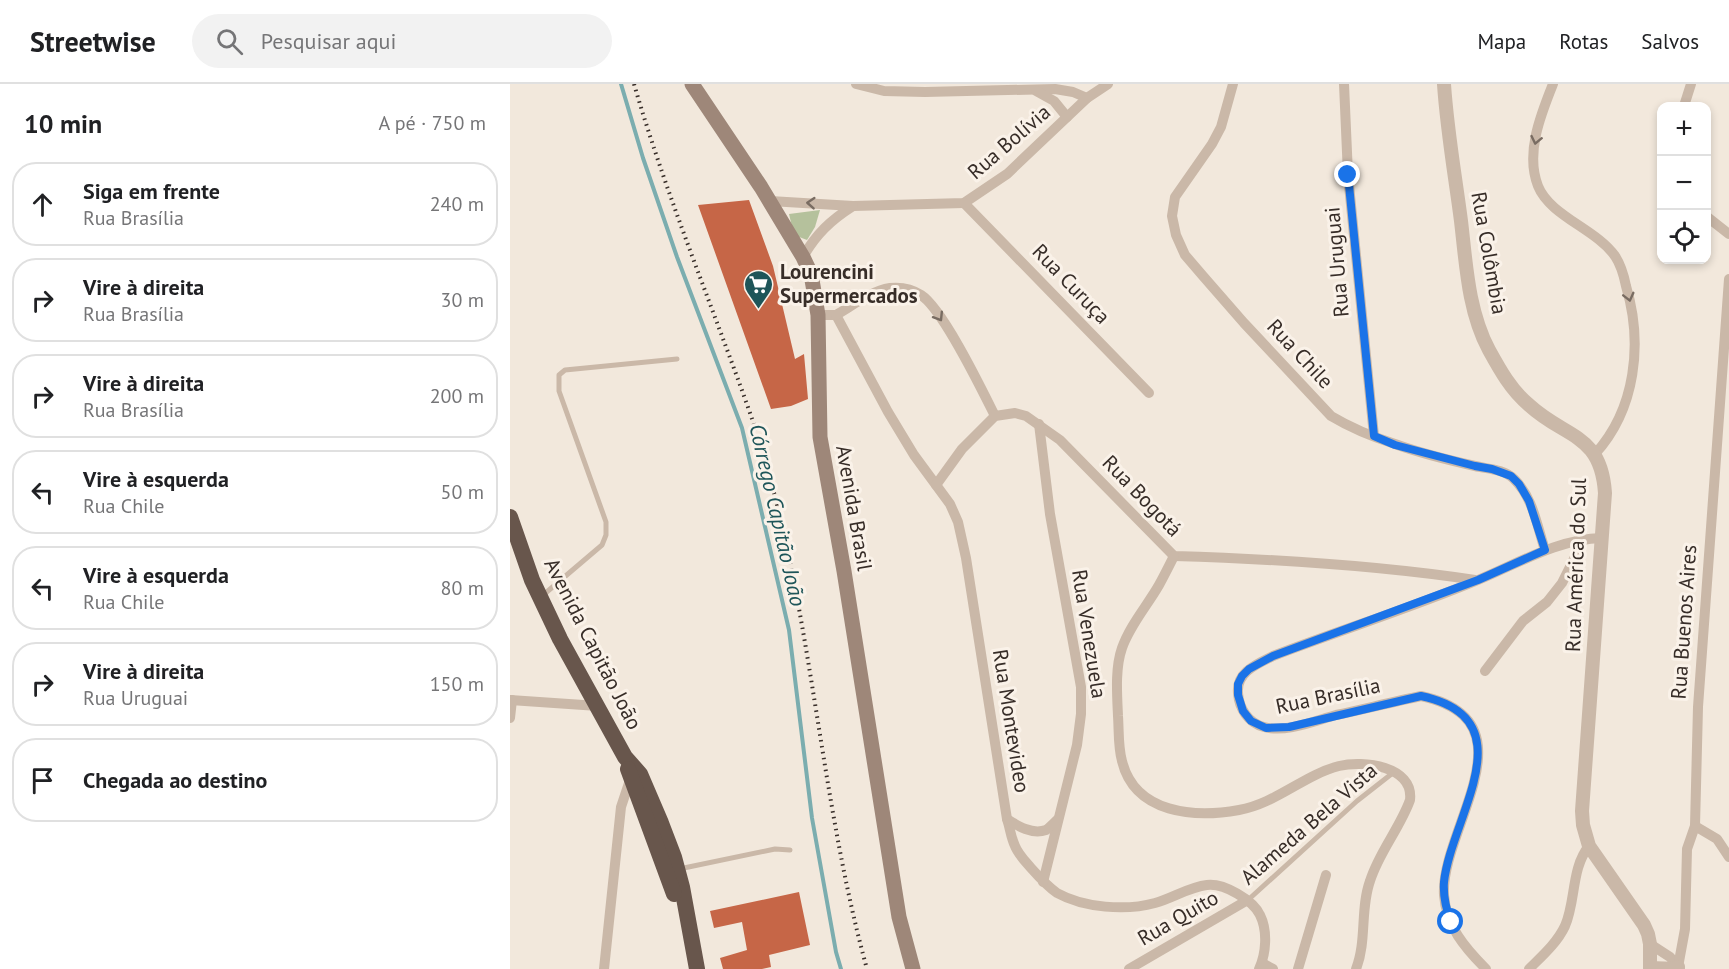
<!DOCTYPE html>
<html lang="pt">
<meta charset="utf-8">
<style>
body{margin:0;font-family:"PT Sans",sans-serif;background:#f2f2f2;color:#202124}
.controls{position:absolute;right:18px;top:18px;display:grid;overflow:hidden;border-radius:12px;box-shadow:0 3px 9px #0003}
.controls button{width:54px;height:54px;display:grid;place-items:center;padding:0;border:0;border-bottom:2px solid #e0e0e0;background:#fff;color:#202124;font:30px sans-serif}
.stop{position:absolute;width:18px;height:18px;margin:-14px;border:4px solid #1a73e8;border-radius:50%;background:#fff}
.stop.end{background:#1a73e8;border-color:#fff;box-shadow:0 2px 6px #0008}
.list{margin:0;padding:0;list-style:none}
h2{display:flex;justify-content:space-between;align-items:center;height:78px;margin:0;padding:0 24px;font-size:26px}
h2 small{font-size:20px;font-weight:400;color:#757577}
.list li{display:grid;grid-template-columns:39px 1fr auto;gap:18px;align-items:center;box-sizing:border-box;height:84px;margin:0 12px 12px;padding:0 12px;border:2px solid #e0e0e0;border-radius:24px}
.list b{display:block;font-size:22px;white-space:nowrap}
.list p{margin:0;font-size:20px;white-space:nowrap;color:#757577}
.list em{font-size:20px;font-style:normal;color:#757577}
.icon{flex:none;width:33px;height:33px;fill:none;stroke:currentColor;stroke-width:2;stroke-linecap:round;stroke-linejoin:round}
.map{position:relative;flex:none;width:1219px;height:885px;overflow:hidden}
header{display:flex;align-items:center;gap:36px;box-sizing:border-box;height:84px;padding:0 30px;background:#fff;border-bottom:2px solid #e0e0e0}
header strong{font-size:28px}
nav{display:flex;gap:33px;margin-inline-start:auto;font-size:21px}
.search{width:420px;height:54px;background:#f2f2f2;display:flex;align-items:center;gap:15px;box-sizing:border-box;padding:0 21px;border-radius:33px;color:#757577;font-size:22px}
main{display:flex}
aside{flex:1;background:#fff}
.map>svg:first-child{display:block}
.green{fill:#b5c19c}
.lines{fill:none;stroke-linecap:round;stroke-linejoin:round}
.stream{stroke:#7badaf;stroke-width:4}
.building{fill:#c66647}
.service{stroke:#cab8a8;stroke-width:5}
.minor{stroke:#cab8a8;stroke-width:10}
.tertiary{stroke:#cab8a8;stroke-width:14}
.secondary{stroke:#9e8779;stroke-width:15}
.trunk{stroke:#68564c;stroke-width:16}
.rail{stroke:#372d28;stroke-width:4;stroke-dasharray:1.5 4.5;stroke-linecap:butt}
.oneway{stroke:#796c62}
.route{stroke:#1a73e8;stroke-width:8}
.labels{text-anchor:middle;stroke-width:6;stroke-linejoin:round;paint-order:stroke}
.street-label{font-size:21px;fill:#372d28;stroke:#faf2e9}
.poi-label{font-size:21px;font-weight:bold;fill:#372d28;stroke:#faf2e9;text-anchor:start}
.water-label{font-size:22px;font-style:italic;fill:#1e5559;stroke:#faf2e9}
</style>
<header>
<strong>Streetwise</strong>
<div class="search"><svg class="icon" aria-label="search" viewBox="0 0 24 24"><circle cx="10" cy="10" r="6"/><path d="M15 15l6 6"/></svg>Pesquisar aqui</div>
<nav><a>Mapa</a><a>Rotas</a><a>Salvos</a></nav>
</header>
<main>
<aside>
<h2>10 min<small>A pé · 750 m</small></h2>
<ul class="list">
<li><svg class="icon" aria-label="ahead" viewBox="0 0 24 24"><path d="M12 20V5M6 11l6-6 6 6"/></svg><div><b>Siga em frente</b><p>Rua Brasília</p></div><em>240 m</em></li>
<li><svg class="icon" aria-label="right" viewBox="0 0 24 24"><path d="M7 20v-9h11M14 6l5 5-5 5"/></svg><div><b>Vire à direita</b><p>Rua Brasília</p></div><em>30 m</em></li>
<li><svg class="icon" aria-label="right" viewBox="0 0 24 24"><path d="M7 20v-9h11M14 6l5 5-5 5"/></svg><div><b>Vire à direita</b><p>Rua Brasília</p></div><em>200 m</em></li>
<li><svg class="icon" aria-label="left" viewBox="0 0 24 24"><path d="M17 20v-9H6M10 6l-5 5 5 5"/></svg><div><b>Vire à esquerda</b><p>Rua Chile</p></div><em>50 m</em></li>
<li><svg class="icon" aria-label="left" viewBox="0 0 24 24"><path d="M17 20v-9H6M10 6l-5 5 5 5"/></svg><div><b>Vire à esquerda</b><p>Rua Chile</p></div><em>80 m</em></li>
<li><svg class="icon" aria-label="right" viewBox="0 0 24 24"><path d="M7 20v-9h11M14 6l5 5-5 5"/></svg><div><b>Vire à direita</b><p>Rua Uruguai</p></div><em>150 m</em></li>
<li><svg class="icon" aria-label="arrive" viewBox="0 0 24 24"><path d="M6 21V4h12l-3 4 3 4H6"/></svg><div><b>Chegada ao destino</b></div></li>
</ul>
</aside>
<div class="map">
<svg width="1219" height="885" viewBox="0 0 1219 885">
<rect width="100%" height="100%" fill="#f2e8dc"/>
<!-- green -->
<polygon class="green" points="310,126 305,143 297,156 284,151 279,130"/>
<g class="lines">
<!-- stream -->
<polyline class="stream" points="111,0 133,74 167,173 232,344 279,546 302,734 326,868 331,885"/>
</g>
<!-- building -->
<g class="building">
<polygon points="239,116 263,182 285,275 294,270 298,315 281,322 261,325 188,121"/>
<polygon points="289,808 300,861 259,871 261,883 252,885 213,885 210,874 237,866 232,838 204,844 200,827"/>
</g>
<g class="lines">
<!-- service -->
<g class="service">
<polyline points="32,512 92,461 96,451 96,438 49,307 49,291 55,286 167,275"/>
<polyline points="169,785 265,765 280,766"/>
<polyline points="738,816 847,717 884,688"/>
</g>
<!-- minor -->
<g class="minor">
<polyline points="346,0 374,7 415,8 545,5 563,8 577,14"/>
<path d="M 723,0 L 711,43 L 702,60 L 665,113 L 662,132 L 666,151 L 675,171 L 693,192 L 734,239 L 821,332 C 841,344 863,353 885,360 C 910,369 938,376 965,382 C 978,385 994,385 1004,395 C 1023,413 1027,442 1035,466"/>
<polyline points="834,0 838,91 864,352"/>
<path d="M 1043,0 C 1031,30 1015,69 1028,102 C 1040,132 1086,145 1105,172 C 1111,181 1114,192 1116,202 C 1133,259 1126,325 1085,370"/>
<polyline points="526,7 544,17 557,33"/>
<polyline points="1174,22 1181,0"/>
<polyline points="1152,91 1152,92"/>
<polyline points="260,117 343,122 454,119 497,90 577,14 598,0"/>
<polyline points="454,119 639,309"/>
<polyline points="1196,132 1219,150"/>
<path d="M 293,173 C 306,150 321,136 343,122"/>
<path d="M 308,231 L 326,231 L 378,328 L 404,371 L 440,420 L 448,438 L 456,474 L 497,735 C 500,744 501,754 505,762 C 508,770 515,777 521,784 C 529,793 537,802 547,809 C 574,824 616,827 645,819 C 663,814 679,803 697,801 C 714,799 743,816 750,831 C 758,847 756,870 749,885"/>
<path d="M 326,231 C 342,222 361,207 380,204 C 390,203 402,205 411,211 C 433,225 472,306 485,332"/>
<polyline points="529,340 540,430 571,603 571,630 567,661 533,798"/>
<path d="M 426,401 L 452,365 L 485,332 L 505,329 L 516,332 L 550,356 L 664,472 C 765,475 865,481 965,496"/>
<path d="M 664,472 C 659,482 654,492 649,501 C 637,522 620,541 612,564 C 605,584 607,610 608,632 C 609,646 608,663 612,677 C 625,730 685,734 729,726 C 765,720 794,691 829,682 C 853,676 904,682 900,716 C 890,744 869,768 860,797 C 850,825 857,857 846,885"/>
<polyline points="975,587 1013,537 1037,518 1052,499 1066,471 1071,454"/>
<polyline points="0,616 88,622"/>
<polyline points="0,634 2,616"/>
<path d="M 497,735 C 508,742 522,751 536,746 C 539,744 544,739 547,736"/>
<polyline points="1185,742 1207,755 1219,773"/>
<polyline points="1140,860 1160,873 1170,885"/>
<polyline points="752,879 763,885"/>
<polyline points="1140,882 1168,883"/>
<polyline points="1168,883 1175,845 1177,765 1185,742 1188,623 1219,195"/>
<polyline points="94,885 111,723 120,696 123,694"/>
<polyline points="619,885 736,817"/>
<polyline points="788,885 816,791"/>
<path d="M 976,885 C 955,864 936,842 934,811 C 930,745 1027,637 911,612 C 882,618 854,625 826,631 C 804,637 776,649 754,643 C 738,639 729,624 728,609 C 726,588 747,580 763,572 C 831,546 901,524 968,496 C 1009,479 1048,455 1092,454"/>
<path d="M 1019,885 C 1032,872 1047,859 1055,842 C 1066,817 1061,784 1079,762"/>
</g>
<!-- tertiary -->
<g class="tertiary">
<path d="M 934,0 C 937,46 945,91 951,137 C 956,179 958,227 979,266 C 990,286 1001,306 1019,321 C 1056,355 1091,349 1095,409 L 1072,727 L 1073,741 L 1079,762 L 1134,841 L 1138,850 L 1140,860 L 1140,885"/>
<polyline points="1164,885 1168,883"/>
</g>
<!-- secondary -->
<polyline class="secondary" points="182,0 251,103 293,173 301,190 308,231 310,353 334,487 389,833 403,885"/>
<!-- trunk -->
<g class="trunk">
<polyline points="0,433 22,496 50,555 115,673 130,690 151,739 164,773 172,803 187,885"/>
<polyline points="118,685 164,810"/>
</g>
<!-- rail -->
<path class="rail" d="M 124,0 C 149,86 181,169 212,252 C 230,301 249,350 262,401 C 304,560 313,726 357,885"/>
</g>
<!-- one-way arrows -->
<defs><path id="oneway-chevron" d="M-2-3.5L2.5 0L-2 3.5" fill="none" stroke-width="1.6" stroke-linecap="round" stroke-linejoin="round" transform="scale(1.5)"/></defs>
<g class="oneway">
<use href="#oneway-chevron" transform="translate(1026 56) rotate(102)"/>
<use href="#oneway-chevron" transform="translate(301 119) rotate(-176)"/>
<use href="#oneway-chevron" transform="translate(1119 213) rotate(76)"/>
<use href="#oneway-chevron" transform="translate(429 233) rotate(58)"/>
</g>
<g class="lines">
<!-- route -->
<path class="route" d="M 838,91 L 864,352 L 885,361 L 965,382 L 982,385 L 1001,392 L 1009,400 L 1019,417 L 1035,466 L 968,496 L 763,572 L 739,585 L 732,592 L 728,600 L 728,611 L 733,627 L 741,637 L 756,644 L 779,643 L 911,612 C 1019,635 941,733 934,798 C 933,812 936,825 941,838"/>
</g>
<!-- icons -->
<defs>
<symbol id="supermarket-pin" viewBox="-11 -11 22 30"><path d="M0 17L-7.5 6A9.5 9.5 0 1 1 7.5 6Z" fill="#1e5559" stroke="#faf2e9"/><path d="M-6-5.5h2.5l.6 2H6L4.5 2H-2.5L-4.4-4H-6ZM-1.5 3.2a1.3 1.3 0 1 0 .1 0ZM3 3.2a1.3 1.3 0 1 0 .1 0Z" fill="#fff"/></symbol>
</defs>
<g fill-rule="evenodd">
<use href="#supermarket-pin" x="232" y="184" width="33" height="45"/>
</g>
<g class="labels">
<!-- street labels -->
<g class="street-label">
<text transform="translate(499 58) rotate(-41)" y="7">Rua Bolívia</text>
<text transform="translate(979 169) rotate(80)" y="7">Rua Colômbia</text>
<text transform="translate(827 178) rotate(-95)" y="7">Rua Uruguai</text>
<text transform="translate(561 200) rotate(46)" y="7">Rua Curuça</text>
<text transform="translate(790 270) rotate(47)" y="7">Rua Chile</text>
<text transform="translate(632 412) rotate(46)" y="7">Rua Bogotá</text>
<text transform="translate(344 424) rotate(80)" y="7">Avenida Brasil</text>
<text transform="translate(1066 481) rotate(-88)" y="7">Rua América do Sul</text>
<text transform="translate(1174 538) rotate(-86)" y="7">Rua Buenos Aires</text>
<text transform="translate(579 550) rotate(81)" y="7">Rua Venezuela</text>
<text transform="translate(83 560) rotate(63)" y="7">Avenida Capitão João</text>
<text transform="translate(818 612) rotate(-12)" y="7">Rua Brasília</text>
<text transform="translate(501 637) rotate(81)" y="7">Rua Montevideo</text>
<text transform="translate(799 740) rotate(-41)" y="7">Alameda Bela Vista</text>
<text transform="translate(668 834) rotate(-30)" y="7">Rua Quito</text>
</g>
<!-- poi labels -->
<g class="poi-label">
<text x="270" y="195">Lourencini<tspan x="270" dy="24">Supermercados</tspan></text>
</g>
<!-- water labels -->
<g class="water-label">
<text transform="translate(268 431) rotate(77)" y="8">Córrego Capitão João</text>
</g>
</g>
</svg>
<div class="controls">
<button>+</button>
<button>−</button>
<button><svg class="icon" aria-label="locate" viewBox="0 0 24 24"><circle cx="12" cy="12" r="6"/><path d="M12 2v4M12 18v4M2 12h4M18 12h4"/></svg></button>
</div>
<div class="stop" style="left:941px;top:838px"></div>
<div class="stop end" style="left:838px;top:91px"></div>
</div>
</main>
